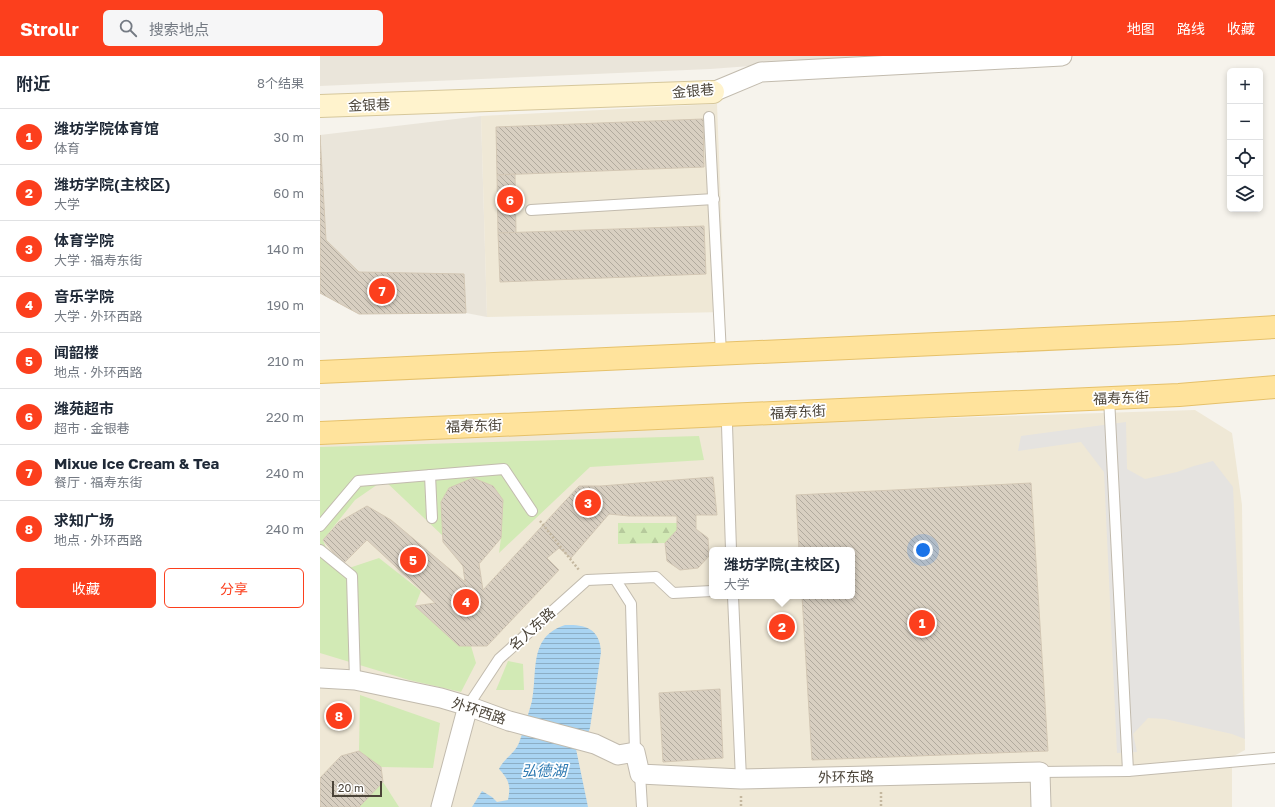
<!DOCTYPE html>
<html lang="zh">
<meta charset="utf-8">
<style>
body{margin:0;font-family:"Golos Text","Noto Sans SC",sans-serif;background:#f6f6f7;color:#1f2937}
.controls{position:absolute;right:12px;top:12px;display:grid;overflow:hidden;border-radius:6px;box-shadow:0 2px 6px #0003}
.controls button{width:36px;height:36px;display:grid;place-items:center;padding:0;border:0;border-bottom:1px solid #e0e1e3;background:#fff;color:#1f2937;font:20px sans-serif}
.scale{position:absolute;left:12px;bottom:10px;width:50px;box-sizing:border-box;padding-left:4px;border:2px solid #4b4439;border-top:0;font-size:11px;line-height:14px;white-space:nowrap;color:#4b4439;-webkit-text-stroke:3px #fff;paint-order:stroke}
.you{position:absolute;left:603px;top:494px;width:14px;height:14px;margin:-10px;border:3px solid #fff;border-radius:50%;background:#1a73e8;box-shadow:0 0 0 6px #1a73e833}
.badge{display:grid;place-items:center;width:26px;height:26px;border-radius:50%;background:#fc3f1d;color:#fff;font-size:13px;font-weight:700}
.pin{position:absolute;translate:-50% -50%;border:2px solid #fff;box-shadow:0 1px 4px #0006}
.popup{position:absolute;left:389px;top:491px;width:146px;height:52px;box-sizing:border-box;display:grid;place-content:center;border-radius:6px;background:#fff;filter:drop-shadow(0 1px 3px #0005);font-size:13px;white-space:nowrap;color:#747a83}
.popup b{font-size:15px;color:#1f2937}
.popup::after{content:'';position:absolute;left:50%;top:100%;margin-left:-8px;border:8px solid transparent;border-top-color:#fff}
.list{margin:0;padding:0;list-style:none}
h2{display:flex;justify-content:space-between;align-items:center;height:52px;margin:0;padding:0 16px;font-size:17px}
h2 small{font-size:13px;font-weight:400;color:#747a83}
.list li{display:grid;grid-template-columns:26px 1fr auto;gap:12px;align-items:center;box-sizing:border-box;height:56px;padding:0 16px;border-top:1px solid #e0e1e3}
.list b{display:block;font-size:15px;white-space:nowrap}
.list p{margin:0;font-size:13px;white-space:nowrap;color:#747a83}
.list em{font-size:13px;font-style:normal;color:#747a83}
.actions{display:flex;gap:8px;padding:12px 16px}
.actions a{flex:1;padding:9px 0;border:1px solid #fc3f1d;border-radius:6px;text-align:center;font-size:14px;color:#fc3f1d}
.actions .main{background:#fc3f1d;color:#fff}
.icon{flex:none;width:22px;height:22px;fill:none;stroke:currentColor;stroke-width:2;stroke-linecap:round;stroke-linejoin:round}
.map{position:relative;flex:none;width:955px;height:751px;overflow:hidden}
header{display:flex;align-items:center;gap:24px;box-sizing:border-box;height:56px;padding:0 20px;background:#fc3f1d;color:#fff}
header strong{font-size:19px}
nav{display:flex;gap:22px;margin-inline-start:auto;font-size:14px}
.search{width:280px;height:36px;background:#f6f6f7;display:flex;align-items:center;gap:10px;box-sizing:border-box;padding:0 14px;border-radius:6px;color:#747a83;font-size:15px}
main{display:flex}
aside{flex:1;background:#fff}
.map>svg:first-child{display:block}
.residential{fill:#eae5da}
.education{fill:#efe8d6;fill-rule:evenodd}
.grass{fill:#d2eab5}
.forest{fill:url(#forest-firs)}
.parking{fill:#e5e3e0}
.water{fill:url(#water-rules)}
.building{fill:url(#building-back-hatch);stroke:#d3c7b4}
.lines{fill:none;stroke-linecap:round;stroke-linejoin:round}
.lane-casing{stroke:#c2bbae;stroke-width:12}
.street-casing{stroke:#c2bbae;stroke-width:21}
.secondary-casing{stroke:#d6c79b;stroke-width:24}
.primary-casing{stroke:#e6c16a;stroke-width:24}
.path{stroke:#c4b79f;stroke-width:2.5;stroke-dasharray:2 2;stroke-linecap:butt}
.lane{stroke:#fff;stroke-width:10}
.street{stroke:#fff;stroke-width:19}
.secondary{stroke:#fff3cd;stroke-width:22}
.primary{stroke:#ffe39c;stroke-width:22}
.labels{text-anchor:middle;stroke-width:3.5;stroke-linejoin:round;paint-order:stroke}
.street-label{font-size:14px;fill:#4b4439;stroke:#fff}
.water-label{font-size:15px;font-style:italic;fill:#2e7ab2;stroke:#fff}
</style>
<header>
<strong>Strollr</strong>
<div class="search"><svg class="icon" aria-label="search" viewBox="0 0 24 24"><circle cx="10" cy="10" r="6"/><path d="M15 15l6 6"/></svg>搜索地点</div>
<nav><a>地图</a><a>路线</a><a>收藏</a></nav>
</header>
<main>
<aside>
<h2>附近<small>8个结果</small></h2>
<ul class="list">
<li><span class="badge">1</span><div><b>潍坊学院体育馆</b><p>体育</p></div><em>30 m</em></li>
<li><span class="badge">2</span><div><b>潍坊学院(主校区)</b><p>大学</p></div><em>60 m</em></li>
<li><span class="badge">3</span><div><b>体育学院</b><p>大学 · 福寿东街</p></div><em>140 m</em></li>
<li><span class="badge">4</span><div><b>音乐学院</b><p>大学 · 外环西路</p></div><em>190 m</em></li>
<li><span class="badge">5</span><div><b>闻韶楼</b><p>地点 · 外环西路</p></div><em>210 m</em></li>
<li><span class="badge">6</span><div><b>潍苑超市</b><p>超市 · 金银巷</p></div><em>220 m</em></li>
<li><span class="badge">7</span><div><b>Mixue Ice Cream &amp; Tea</b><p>餐厅 · 福寿东街</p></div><em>240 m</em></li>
<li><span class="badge">8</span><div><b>求知广场</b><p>地点 · 外环西路</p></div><em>240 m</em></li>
</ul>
<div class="actions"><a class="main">收藏</a><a>分享</a></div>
</aside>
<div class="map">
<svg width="955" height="751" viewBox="0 0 955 751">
<defs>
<pattern id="forest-firs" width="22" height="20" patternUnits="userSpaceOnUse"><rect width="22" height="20" fill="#d2eab5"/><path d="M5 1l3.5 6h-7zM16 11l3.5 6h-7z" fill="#b6ca9c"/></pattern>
<pattern id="water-rules" width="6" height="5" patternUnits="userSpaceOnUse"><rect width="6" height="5" fill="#a9d4f2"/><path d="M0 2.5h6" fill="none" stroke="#8caec5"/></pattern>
<pattern id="building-back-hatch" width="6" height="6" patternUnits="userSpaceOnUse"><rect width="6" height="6" fill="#d8cfc1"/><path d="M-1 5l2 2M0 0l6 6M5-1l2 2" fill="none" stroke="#b1aa9e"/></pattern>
</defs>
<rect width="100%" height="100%" fill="#f6f3ec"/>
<!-- residential -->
<g class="residential">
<polygon points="0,0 569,0 390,13 0,30"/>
<polygon points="161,60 167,261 146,257 39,258 0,237 0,79"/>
</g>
<!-- education -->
<g class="education">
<polygon points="397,48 405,256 167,261 161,60"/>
<path d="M 875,354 L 912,377 L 922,449 L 925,694 L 912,701 L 912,751 L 0,751 L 0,384 L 407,369 ZM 392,494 L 532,494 L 532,540 L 392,540 Z"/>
</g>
<!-- grass -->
<g class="grass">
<polygon points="379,380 384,404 270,411 179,497 181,482 183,444 173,430 153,422 129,432 121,446 123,480 64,424 35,444 3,484 12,507 29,512 59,502 101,535 95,550 139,590 151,590 156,607 141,636 89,624 0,597 0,391"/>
<polygon points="188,605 203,608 204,634 176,634"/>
<polygon points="40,639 120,667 113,712 61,711 39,695"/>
<polygon points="63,726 79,751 39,751"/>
</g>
<!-- forest -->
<polygon class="forest" points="298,467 357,467 357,474 345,487 298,488"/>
<!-- parking -->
<polygon class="parking" points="806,366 807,413 825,423 857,416 874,410 893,405 913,431 925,683 912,678 845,663 828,662 813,678 817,696 797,697 784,416 761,386 698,395 701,380"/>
<!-- water -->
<path class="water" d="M 245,569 C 266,568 280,573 281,596 L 270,672 L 268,677 L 260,682 L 256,693 L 268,751 L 152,751 L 162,735 L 172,741 L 177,746 L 188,744 C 191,729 189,724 179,713 L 180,711 C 185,702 195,697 199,687 C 204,673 208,659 212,645 C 218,616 208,581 245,569 Z"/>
<!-- building -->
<g class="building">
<polygon points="383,63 384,111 177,119 176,71"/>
<polygon points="0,79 6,184 39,216 144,218 146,257 39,258 0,237"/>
<polygon points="195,118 196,177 178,177 177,119"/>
<polygon points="384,170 386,218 180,226 178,177"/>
<polygon points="393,421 397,459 376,459 376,473 388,482 389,500 378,512 360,514 347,505 345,487 357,474 357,460 309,460 289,458 251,502 239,492 227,502 239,514 167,590 139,590 95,550 115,547 47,484 23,508 3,484 19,466 47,450 71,464 145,526 143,510 123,486 121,446 129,432 153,422 173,430 183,444 181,482 159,508 163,534 259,430 281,430"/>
<polygon points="711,427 728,695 492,704 482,540 532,540 532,494 479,494 476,439"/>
<polygon points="400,633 403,702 343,706 339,637"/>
<polygon points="39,695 61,711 63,726 39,751 0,751 0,722 21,700"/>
</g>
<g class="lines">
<defs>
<g id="lane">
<polyline points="389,61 401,298"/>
<polyline points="211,154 394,143"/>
<polyline points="789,342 808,715"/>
<polyline points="405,359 407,369 411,494"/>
<polyline points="110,419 112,462"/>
<polyline points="0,470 38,425 184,413 212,455"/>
<polyline points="0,494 32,520 35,624"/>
<polyline points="295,523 311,548 315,696"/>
<polyline points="413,540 421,723"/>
<polyline points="148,650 179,603 267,524 336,521 353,537 392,535"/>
<polyline points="720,716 808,715 955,702"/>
<polyline points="320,718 322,751"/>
</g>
<g id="street">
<polyline points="393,36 441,16 742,0"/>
<polyline points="0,622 35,624 121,642 148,650 189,665 275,688 298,699 315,696 320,718 421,723 720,716 721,751"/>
<polyline points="121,751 148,650"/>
</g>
<polyline id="secondary" points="0,50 393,36"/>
<g id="primary">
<polyline points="0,316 858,277 955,271"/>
<polyline points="0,377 859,339 955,331"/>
</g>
</defs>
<!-- lane casing -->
<use href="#lane" class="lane-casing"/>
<!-- street casing -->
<use href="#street" class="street-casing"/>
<!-- secondary casing -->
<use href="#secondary" class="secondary-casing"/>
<!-- primary casing -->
<use href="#primary" class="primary-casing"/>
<!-- path -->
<g class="path">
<polyline points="220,465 259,514"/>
<polyline points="561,736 561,751"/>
<polyline points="421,740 421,751"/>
</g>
<!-- lane -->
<use href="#lane" class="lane"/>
<!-- street -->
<use href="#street" class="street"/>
<!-- secondary -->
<use href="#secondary" class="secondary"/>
<!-- primary -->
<use href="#primary" class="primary"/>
</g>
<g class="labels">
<!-- street labels -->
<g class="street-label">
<text transform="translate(373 35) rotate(-5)" y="5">金银巷</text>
<text transform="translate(49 49) rotate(-2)" y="5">金银巷</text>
<text transform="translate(801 342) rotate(-2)" y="5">福寿东街</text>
<text transform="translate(478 356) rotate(-3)" y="5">福寿东街</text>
<text transform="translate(154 370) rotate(-2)" y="5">福寿东街</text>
<text transform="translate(212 573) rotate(-42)" y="5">名人东路</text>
<text transform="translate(159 655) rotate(18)" y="5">外环西路</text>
<text transform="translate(526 721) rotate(-1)" y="5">外环东路</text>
</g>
<!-- water labels -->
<g class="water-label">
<text x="224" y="720">弘德湖</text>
</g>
</g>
</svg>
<div class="controls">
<button>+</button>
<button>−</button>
<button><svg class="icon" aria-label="locate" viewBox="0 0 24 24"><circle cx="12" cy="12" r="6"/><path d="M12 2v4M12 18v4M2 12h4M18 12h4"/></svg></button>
<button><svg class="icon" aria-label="layers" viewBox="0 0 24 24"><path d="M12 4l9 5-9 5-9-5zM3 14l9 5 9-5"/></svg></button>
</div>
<div class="scale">20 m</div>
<div class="you"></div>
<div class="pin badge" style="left:602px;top:567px">1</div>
<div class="pin badge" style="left:462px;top:571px">2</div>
<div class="popup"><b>潍坊学院(主校区)</b>大学</div>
<div class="pin badge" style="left:268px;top:447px">3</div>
<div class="pin badge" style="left:146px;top:546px">4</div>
<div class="pin badge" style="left:93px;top:504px">5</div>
<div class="pin badge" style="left:190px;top:144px">6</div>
<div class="pin badge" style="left:62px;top:235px">7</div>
<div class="pin badge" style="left:19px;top:660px">8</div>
</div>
</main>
